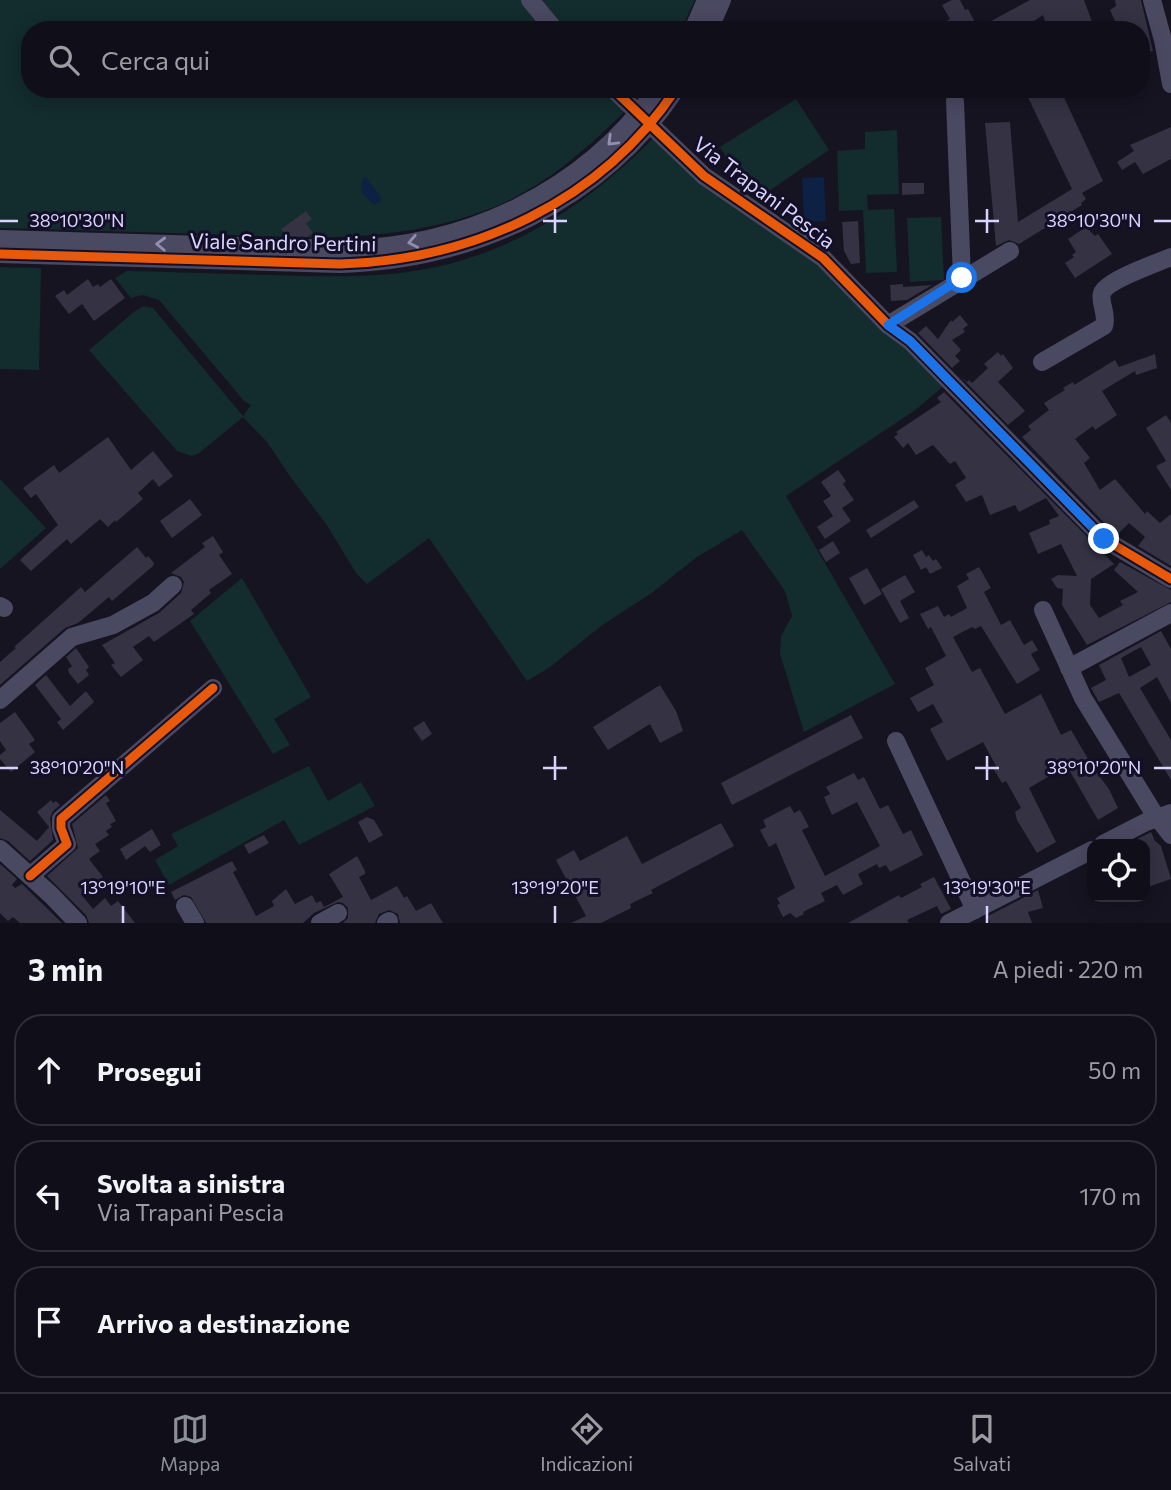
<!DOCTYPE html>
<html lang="it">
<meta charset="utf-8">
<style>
body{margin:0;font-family:Commissioner,sans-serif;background:#1e1d26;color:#f1f3f6}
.controls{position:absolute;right:21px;bottom:21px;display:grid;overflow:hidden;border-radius:14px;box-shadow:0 4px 18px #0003}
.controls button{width:63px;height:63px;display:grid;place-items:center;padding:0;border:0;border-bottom:2px solid #302f38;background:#100f19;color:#f1f3f6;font:35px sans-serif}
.stop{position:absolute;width:21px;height:21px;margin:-16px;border:5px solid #1a73e8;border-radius:50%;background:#fff}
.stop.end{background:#1a73e8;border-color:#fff;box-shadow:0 2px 7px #0008}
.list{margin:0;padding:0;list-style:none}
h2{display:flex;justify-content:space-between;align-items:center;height:91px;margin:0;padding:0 28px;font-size:30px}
h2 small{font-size:23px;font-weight:400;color:#9c9ca2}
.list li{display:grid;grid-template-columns:46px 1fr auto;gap:21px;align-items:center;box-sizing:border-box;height:112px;margin:0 14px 14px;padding:0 14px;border:2px solid #302f38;border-radius:28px}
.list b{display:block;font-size:26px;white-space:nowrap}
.list p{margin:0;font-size:23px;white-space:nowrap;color:#9c9ca2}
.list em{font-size:23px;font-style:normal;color:#9c9ca2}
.icon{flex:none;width:38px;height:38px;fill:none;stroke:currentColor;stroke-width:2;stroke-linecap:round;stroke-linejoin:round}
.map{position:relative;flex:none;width:1171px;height:923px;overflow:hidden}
.search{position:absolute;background:#100f19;box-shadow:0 4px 18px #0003;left:21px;right:21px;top:21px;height:77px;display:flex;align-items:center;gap:18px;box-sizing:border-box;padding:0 24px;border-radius:28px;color:#9c9ca2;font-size:26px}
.sheet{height:469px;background:#100f19}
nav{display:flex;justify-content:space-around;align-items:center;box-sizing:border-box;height:98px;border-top:2px solid #302f38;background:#100f19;font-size:19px;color:#9c9ca2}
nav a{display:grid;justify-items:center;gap:4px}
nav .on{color:#8c9099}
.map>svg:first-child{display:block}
.green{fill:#132c2d}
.water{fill:#0d2144}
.building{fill:#343243;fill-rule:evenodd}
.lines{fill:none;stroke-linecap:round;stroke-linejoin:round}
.minor{stroke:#4a4962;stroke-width:18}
.cycleway-casing{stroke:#130f26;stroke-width:13}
.cycleway{stroke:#e8590c;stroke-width:9}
.oneway{stroke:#928eb0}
.route{stroke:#1a73e8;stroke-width:9}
.ticks{fill:none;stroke:#d9d4ff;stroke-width:2.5}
.labels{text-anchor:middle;stroke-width:6;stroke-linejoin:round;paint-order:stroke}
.street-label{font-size:21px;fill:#d9d4ff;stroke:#130f26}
.ticks-label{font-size:18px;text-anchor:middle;fill:#d9d4ff;stroke:#130f26;stroke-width:6;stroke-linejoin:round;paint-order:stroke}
</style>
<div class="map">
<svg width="1171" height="923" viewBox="0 0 1171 923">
<rect width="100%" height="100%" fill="#161421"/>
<!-- green -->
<g class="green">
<path d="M 0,0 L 523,0 L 548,30 L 30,30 L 30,89 L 606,89 L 625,111 C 587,149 545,186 494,207 C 400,245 305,238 206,234 C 138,232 69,230 0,228 Z"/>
<polygon points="541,0 695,0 681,30 566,30"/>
<polygon points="796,99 829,150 760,197 747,191 720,147"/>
<polygon points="897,130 899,194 867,195 868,210 894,209 897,272 866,273 863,210 839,211 837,151 865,149 865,132"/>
<path d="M 654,137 L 801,248 L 946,384 L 914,411 L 786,496 L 895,684 L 804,732 L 780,654 L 781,636 L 792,616 L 785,591 L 742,530 L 697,557 L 653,592 L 601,626 L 550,667 L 527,681 L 429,538 L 367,584 L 356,573 L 326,524 L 289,475 L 267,442 L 243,417 L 198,454 L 192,456 L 177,451 L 89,350 L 135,311 L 144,306 L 153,308 L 243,416 L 251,405 L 244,401 L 159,300 L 143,295 L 131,298 L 115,278 L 127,271 C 175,272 222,274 270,275 C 330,277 391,279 449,264 C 529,243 597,196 654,137 Z"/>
<polygon points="941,217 944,280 910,282 907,218"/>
<polygon points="0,267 41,268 39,370 0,369"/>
<polygon points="0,479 46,528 0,569"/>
<polygon points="242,578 311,697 274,719 290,745 273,754 190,621"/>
<polygon points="309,766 328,801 361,782 375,806 299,845 284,820 169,885 155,860 178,846 171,834"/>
</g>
<!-- water -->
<g class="water">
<polygon points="824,177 826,221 804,222 802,178"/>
<polygon points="363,178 367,178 381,198 381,200 374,205 361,191"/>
</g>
<!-- building -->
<g class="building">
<polygon points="952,0 960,0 965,10 968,9 978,28 1030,0 1084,0 1095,30 1048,30 1043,15 1020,30 930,30 950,19 942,5"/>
<polygon points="1115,0 1141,0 1153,51 1141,54 1141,30 1119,30 1110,10 1116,6"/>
<polygon points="1024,89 1060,89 1103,181 1082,193 1086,199 1081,203 1082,205 1019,244 1009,240 996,246 985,123 1010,122 1018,222 1072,189"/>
<polygon points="1171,127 1171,159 1143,174 1135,162 1122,170 1117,162 1134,151 1130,145"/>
<polygon points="902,183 924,183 924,194 902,195"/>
<polygon points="306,211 312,219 306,223 313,233 307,237 287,236 281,229"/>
<polygon points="858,221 860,263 851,264 844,251 842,222"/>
<polygon points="1086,227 1095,236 1098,234 1112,254 1075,278 1065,263 1074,257 1072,255 1076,252 1068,239"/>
<polygon points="88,279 93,287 98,284 100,287 111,279 125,298 94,321 82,304 69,314 55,296 64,290 67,295"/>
<polygon points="903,284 903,287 932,285 907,300 891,301 890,285"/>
<polygon points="960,315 968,325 963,329 965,332 952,340 961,350 955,356 960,361 952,368 918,333 926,326 938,339 951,320 952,322"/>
<polygon points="998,352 1001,356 1003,354 1013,368 998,382 1025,411 1008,425 961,377 967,382 969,380 972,383 988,368 984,364"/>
<polygon points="1155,354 1157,368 1136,375 1135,371 1102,391 1117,415 1095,430 1093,426 1075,439 1090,458 1084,463 1100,490 1115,479 1145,514 1147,511 1160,523 1171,514 1171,566 1138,546 1145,537 1129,523 1119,533 1115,529 1113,531 1111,530 1022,437 1031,430 1028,426 1049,410 1044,403 1065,390 1063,388 1073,382 1074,385 1115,360 1119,367"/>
<polygon points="944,392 1114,564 1091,579 1090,605 1099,618 1123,605 1120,601 1138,592 1114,570 1120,562 1171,590 1171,602 1087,645 1062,605 1063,589 1057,588 1051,579 1058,575 1077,576 1061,544 1038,554 1029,533 1050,524 1049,520 1059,516 1046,498 1019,512 1015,505 990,515 982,495 966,502 955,485 966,478 955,461 950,464 933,445 916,455 908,443 903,448 894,437 898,434 896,432 941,402 937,398"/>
<polygon points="1166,415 1171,423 1171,490 1156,466 1166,461 1146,428"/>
<polygon points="108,437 131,470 153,451 173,476 159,487 153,479 138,493 143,499 116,522 115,520 108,527 100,519 71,544 67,539 31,571 20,560 58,525 36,494 31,498 23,488 54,465 59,473"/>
<polygon points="838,470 846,481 843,484 854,500 842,508 851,521 825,539 817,527 833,516 823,501 831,496 821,482"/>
<polygon points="190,499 202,515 172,538 160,521"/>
<polygon points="914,500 919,507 871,538 866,530"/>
<polygon points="213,536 223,552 219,555 232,574 209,590 211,593 191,610 194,614 154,642 149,636 133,647 143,660 121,677 111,665 115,663 102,645 159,613 181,593 184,582 181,577 171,573 205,547 202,543"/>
<polygon points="833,541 840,553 826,562 819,550"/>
<polygon points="137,547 146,558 148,556 154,563 153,566 112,601 109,597 78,623 65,628 0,685 0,662 16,648 14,647 81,587 85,592"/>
<polygon points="922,550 926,557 929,555 933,561 936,559 942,568 930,574 926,567 921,570 913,555"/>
<polygon points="979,567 991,588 984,592 1001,625 1010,620 1024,645 1032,640 1038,650 1031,654 1040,670 1017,684 981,626 975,629 972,627 953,637 972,672 980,668 1005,714 1041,694 1061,735 1071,730 1094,769 1109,789 1118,808 1098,820 1067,766 1029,788 1056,842 1037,853 1017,820 1015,812 1021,808 1006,781 1002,783 993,768 996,766 983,742 947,761 930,729 943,722 933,704 918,712 910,698 934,685 925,668 946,656 931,627 928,629 920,614 938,606 944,617 949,614 951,617 967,608 957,586 969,579 966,574"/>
<polygon points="867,568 882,594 864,605 849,578"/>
<polygon points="905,575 915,592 900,601 909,618 900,623 881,589"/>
<path d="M 1161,631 L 1171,649 L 1171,703 L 1157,677 L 1140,688 L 1171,740 L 1171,780 L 1119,693 L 1099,702 L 1091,688 L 1106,680 L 1099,665 ZM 1141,647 L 1151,665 L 1129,677 L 1121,658 Z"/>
<polygon points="76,648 89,667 86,670 89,675 78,684 69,673 68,669 72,666 66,657"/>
<polygon points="46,675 70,706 86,691 94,702 63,730 57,722 61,719 35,685"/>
<polygon points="660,685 676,711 683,731 660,743 650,724 608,750 593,727"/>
<polygon points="15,712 35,740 29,744 35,752 11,772 0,759 0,755 6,750 0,741 0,723"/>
<polygon points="851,715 863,738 732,805 721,783"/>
<polygon points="424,721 432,734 422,741 413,728"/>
<polygon points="854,773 858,780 864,777 880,809 888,805 903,834 911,830 923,855 890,872 886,865 879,868 877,864 858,874 863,884 843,895 837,885 821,893 825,901 803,912 804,914 796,918 790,913 783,917 777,905 780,904 777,898 795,888 776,843 769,847 760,830 766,827 763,820 790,806 794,813 800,810 809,827 802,830 825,876 851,862 880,846 857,802 832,815 824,797 830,794 826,787"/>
<polygon points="106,795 110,801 106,803 116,821 110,824 112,827 106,831 109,835 95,844 100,851 89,859 103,877 81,894 93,909 105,898 111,906 118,901 135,923 89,923 86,915 47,876 78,848 72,824"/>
<polygon points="51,800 53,803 56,801 60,805 53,811 50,818 53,840 30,861 8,841 0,838 0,810 37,841 49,827 37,812"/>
<polygon points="367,817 374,820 383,835 369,843 358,822"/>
<polygon points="721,823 734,846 651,890 653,893 630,904 631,908 601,923 571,923 586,916 556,860 574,850 580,861 627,836 642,864"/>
<polygon points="152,829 161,845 150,852 145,846 126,860 120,849"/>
<polygon points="1151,832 1155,841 1161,846 1171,879 1145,888 1145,844 1127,844"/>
<polygon points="264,835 269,843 249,854 244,845"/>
<polygon points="357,856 365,871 365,874 359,877 371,900 397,886 404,898 407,896 416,911 431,903 443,923 400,923 398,914 389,910 379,914 375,923 343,923 348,918 348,908 343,903 338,902 314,913 303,923 206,923 191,897 184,895 175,900 171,892 232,861 237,870 233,872 256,916 274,906 272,901 286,889 295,904 312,895 316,903 321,901 324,907 343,897 329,874"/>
<polygon points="0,864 17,879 12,885 15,888 22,884 62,923 20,923 13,917 8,921 0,913"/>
<polygon points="934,877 951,909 941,914 937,906 907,920 909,923 848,923 899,895 901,898 922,887 920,884"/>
<polygon points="1038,890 1043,908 1028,912 1032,923 990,923 988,916"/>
</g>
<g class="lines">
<!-- minor -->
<g class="minor">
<polyline points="530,0 555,30"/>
<polyline points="1152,0 1163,40 1171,84"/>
<polyline points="693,30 706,0"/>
<polyline points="709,30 722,0"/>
<polyline points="613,89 704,176 823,258 888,325 910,341 1104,539 1171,579"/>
<polyline points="955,101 962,278"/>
<path d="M 0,239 L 340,249 C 464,248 584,192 657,89"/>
<path d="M 0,254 L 340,264 C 473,260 601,202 676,89"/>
<polyline points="888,325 1010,251"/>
<path d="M 1042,362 L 1104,326 C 1108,314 1099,303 1102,293 C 1107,280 1157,263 1171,257"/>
<polyline points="0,606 4,608"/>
<polyline points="1043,610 1083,698 1153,812 1171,835"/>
<polyline points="1069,668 1171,613"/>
<polyline points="0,700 72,637 113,625 153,603 173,585"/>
<polyline points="896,741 975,910"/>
<polyline points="1103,844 1146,822 1171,813"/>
<polyline points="0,849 51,895 78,923"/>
<polyline points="30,876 67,844 61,828 61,819 213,688"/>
<polyline points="185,906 195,923"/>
<polyline points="320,923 338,913"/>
<polyline points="386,923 389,921"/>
<polyline points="949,923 1092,850"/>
</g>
<defs>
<g id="cycleway">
<polyline points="613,89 704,176 823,258 888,325 910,341 1104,539 1171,579"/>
<path d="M 0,254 L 340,264 C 473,260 601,202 676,89"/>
<polyline points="30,876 67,844 61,828 61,819 213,688"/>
</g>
</defs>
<!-- cycleway casing -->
<use href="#cycleway" class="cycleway-casing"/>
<!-- cycleway -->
<use href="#cycleway" class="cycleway"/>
</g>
<!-- one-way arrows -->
<defs><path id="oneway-chevron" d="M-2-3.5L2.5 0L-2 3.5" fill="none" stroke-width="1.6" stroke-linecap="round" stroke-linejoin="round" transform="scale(1.75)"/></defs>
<g class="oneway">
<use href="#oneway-chevron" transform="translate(612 141) rotate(136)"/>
<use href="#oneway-chevron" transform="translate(413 242) rotate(169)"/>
<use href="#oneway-chevron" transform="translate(161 244) rotate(-178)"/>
</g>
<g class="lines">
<!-- route -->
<polyline class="route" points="962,278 888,325 910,341 1104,539"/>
</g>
<!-- ticks -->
<path class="ticks" d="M 555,209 L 555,233M 987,209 L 987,233M 0,221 L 18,221M 543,221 L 567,221M 975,221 L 999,221M 1154,221 L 1171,221M 555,756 L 555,780M 987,756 L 987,780M 0,768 L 18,768M 543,768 L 567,768M 975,768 L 999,768M 1154,768 L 1171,768M 123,906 L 123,923M 555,906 L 555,923M 987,906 L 987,923"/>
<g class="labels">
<!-- street labels -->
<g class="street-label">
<text transform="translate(764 193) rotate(37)" y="7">Via Trapani Pescia</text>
<text transform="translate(283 243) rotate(1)" y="7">Viale Sandro Pertini</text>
</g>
</g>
<g class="ticks-label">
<text x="77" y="227">38°10'30"N</text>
<text x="1094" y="227">38°10'30"N</text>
<text x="77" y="774">38°10'20"N</text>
<text x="1094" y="774">38°10'20"N</text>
<text x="123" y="894">13°19'10"E</text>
<text x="555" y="894">13°19'20"E</text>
<text x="987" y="894">13°19'30"E</text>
</g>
</svg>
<div class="controls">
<button><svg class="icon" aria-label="locate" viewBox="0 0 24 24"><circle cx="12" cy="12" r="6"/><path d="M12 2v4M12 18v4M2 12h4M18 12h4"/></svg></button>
</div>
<div class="stop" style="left:962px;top:278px"></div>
<div class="stop end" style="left:1104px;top:539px"></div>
<div class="search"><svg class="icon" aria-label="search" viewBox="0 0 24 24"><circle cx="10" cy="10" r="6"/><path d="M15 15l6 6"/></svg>Cerca qui</div>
</div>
<section class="sheet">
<h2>3 min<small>A piedi · 220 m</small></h2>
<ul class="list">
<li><svg class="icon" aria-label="ahead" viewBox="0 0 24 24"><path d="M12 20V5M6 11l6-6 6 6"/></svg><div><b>Prosegui</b></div><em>50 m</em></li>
<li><svg class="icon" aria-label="left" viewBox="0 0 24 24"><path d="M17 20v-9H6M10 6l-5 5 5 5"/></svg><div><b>Svolta a sinistra</b><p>Via Trapani Pescia</p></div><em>170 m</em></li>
<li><svg class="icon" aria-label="arrive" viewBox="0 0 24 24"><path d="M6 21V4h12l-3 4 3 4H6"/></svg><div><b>Arrivo a destinazione</b></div></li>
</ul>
</section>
<nav>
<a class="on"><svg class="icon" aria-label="map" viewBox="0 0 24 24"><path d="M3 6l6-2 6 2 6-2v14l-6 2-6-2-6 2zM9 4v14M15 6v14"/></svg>Mappa</a>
<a><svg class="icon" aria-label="directions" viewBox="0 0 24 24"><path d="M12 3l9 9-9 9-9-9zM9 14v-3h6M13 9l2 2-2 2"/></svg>Indicazioni</a>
<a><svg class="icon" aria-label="saved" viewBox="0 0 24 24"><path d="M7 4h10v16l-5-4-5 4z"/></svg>Salvati</a>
</nav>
